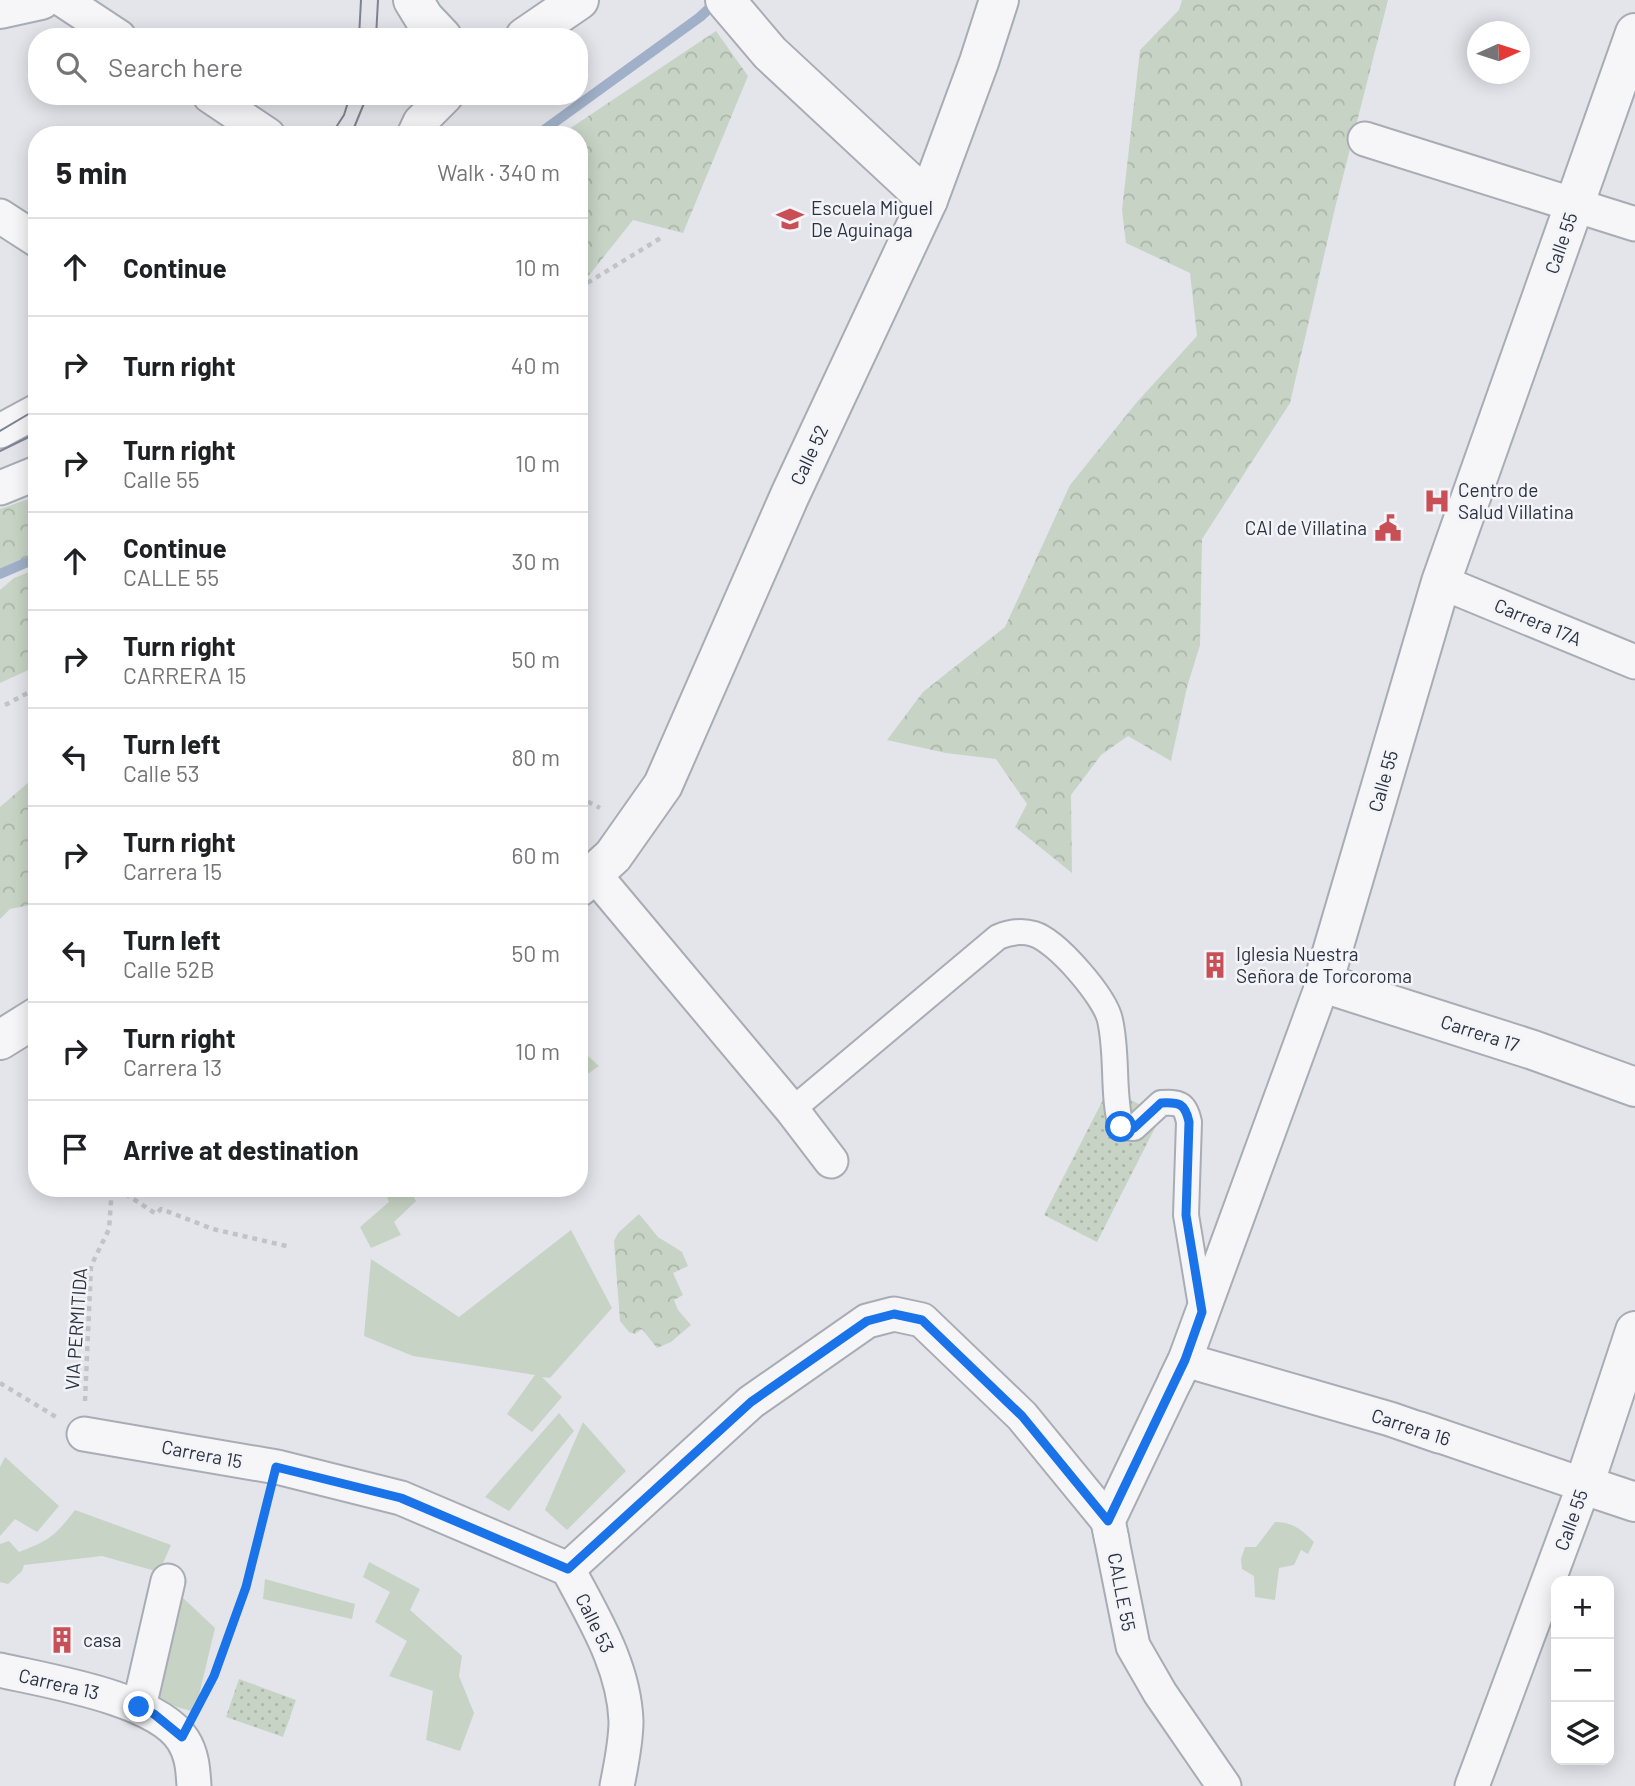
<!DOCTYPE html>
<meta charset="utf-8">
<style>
body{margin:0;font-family:Barlow,sans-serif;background:#f2f2f2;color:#202124}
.controls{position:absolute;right:21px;bottom:21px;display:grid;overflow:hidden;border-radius:14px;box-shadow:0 4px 18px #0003}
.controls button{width:63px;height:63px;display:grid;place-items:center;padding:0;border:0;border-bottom:2px solid #e0e0e0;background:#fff;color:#202124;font:35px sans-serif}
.compass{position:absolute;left:1467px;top:21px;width:63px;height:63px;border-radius:50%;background:#fff;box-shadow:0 4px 18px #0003;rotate:87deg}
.stop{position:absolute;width:21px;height:21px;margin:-16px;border:5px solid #1a73e8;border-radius:50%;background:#fff}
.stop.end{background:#1a73e8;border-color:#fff;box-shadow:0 2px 7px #0008}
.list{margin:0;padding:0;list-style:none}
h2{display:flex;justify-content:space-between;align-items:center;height:91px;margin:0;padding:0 28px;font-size:30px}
h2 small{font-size:23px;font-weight:400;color:#757577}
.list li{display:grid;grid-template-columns:46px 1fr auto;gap:21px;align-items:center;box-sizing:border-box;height:98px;padding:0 28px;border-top:2px solid #e0e0e0}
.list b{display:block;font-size:26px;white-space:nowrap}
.list p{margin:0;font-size:23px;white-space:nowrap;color:#757577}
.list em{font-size:23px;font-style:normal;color:#757577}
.icon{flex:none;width:38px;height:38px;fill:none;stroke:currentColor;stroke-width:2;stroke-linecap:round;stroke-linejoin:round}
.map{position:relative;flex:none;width:1635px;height:1786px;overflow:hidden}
.search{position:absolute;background:#fff;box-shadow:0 4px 18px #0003;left:28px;top:28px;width:560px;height:77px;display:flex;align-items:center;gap:18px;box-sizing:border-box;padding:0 24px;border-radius:28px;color:#757577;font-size:26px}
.panel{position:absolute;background:#fff;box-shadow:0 4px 18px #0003;left:28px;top:126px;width:560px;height:1071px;border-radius:28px}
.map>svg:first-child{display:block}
.grass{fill:#c7d4c5}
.forest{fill:url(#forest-crowns)}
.park{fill:url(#park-dots)}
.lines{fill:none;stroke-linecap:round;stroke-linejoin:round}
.stream{stroke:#a0b0c8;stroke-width:10}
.pedestrian-casing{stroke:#a8acb4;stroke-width:28}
.minor-casing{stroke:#a8acb4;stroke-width:37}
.tertiary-casing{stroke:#a8acb4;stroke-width:42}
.path{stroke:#c1c3c9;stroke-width:4.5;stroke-dasharray:5 5;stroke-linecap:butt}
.pedestrian{stroke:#f6f6f9;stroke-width:24}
.minor{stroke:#f6f6f9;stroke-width:33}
.tertiary{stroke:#f6f6f9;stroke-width:38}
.tram{stroke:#7d8393;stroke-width:2}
.route{stroke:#1a73e8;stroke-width:9}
.labels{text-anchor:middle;stroke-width:5;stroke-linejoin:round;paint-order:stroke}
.poi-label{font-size:19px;fill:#2c3242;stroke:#f3f4f8;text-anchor:start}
.street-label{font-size:19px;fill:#2c3242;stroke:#f3f4f8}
</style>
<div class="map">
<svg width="1635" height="1786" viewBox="0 0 1635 1786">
<defs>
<pattern id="forest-crowns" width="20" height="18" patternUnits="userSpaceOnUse" patternTransform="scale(1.75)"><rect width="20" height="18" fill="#c7d4c5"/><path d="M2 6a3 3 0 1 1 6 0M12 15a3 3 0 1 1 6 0" fill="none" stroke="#abb6aa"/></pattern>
<pattern id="park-dots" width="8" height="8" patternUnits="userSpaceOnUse" patternTransform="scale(1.75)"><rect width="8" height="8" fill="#c7d4c5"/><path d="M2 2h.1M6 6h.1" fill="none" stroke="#abb6aa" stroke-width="1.8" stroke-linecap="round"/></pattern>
</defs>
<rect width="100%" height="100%" fill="#e3e5ea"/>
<!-- grass -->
<g class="grass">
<polygon points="579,1048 599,1066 579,1080"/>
<polygon points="384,1188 409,1188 416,1201 394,1222 401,1235 371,1248 360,1227 389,1202"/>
<polygon points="571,1230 612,1308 550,1378 542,1377 562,1397 532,1432 507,1414 535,1375 413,1356 364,1336 371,1259 459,1317"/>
<polygon points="559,1413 574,1431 509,1511 485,1497"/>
<polygon points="583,1422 626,1471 567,1530 545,1510"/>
<polygon points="5,1457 59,1506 37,1532 15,1519 0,1536 0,1467"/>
<path d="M 75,1510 L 171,1545 L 159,1572 L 102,1556 L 24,1565 L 22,1571 L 8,1584 L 0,1582 L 0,1544 L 9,1541 L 19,1552 C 50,1540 55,1536 75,1510 Z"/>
<path d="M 1275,1522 C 1293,1522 1302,1530 1314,1542 L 1308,1554 L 1301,1550 L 1294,1565 L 1279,1568 L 1275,1600 L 1255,1597 L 1254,1576 L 1242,1569 L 1241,1559 L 1245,1547 L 1256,1547 Z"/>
<polygon points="369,1562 420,1589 410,1610 462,1656 459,1676 474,1713 460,1751 426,1740 433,1691 389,1676 407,1641 375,1622 390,1592 363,1577"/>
<polygon points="265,1579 355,1604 352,1619 263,1599"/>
<polygon points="182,1597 215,1628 195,1712 152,1700"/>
</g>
<!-- forest -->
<g class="forest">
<polygon points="1182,0 1388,0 1335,208 1290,403 1202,539 1200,645 1187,687 1171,761 1128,736 1101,755 1071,795 1072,873 1015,827 1027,804 996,759 946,753 887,740 923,692 1005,627 1070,485 1137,402 1197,336 1190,273 1126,243 1122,210 1140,50 1179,10"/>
<polygon points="716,31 748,76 683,233 633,220 579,288 579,135 560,135"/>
<polygon points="37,496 37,556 0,570 0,509"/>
<polygon points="37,569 37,666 0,683 0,590 14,578"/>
<polygon points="37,775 37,890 30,905 10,909 0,919 0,807"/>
<polygon points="639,1214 658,1237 682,1252 688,1266 673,1273 683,1295 674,1300 678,1310 691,1325 671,1342 657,1348 642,1329 635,1334 629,1332 620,1321 614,1241 618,1233"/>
</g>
<!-- park -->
<g class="park">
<polygon points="1109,1088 1161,1116 1097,1242 1044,1215"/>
<polygon points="239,1679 296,1700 283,1737 226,1717"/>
</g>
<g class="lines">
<!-- stream -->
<g class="stream">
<polyline points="537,135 700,17 717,1"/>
<polyline points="0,574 37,558"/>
</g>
<defs>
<path id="pedestrian" d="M 792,1110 L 998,937 C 1010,932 1021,930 1034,934 C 1057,941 1105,997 1110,1020 C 1118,1055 1112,1093 1121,1127 L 1134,1128 L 1161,1103 C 1179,1102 1185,1103 1189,1122 L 1186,1215 L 1202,1312"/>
<g id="minor">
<polyline points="63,0 119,37"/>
<polyline points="210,96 268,135"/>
<polyline points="414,135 420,122 446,96"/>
<polyline points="1365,139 1635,224"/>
<polyline points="0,216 37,240"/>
<polyline points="0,431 37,411"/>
<polyline points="0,488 37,473"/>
<polyline points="1441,582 1635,662"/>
<polyline points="594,874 792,1110 831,1161"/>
<polyline points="1175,1381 1185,1360 1323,983"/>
<polyline points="1420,1429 1584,1485 1472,1786"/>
<polyline points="84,1434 277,1467 401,1498 568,1569"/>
<polyline points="1112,1540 1108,1521 1185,1360 1390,1419 1439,1436"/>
<polyline points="568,1569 751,1402 867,1321 894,1314 922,1320 1022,1416 1108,1521 1133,1646 1160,1693 1224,1786"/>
<path d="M 568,1569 C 593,1617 624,1665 626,1721 C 626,1743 621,1765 617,1786"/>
<path d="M 0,1670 C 47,1681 157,1698 183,1740 C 192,1754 193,1769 194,1786"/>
<polyline points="139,1707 168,1581"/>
</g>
<g id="tertiary">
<polyline points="413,0 424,18 442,37"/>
<polyline points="725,0 770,53 928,200"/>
<polyline points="0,9 41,0"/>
<polyline points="1635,33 1441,582 1323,983 1533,1050 1635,1087"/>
<polyline points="525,37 579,0"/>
<polyline points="579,887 613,856 663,785 790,495 928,200 979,62 999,0"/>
<polyline points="0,1040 37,1017"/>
<polyline points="1635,1331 1584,1485 1635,1502"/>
</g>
</defs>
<!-- pedestrian casing -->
<use href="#pedestrian" class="pedestrian-casing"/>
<!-- minor casing -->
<use href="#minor" class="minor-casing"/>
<!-- tertiary casing -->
<use href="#tertiary" class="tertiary-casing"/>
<!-- path -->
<g class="path">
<polyline points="579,288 664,236"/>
<polyline points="5,705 37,688"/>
<polyline points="579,797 600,808"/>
<polyline points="117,1188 156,1214 161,1209 213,1229 291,1247"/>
<polyline points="0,1383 56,1417"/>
<polyline points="85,1401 91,1266 109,1229 112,1188"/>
<path d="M 199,1705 C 232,1641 250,1572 268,1502"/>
</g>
<!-- pedestrian -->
<use href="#pedestrian" class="pedestrian"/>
<!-- minor -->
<use href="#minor" class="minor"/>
<!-- tertiary -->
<use href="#tertiary" class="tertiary"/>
<!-- tram -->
<g class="tram">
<polyline points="359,37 361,0"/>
<polyline points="376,37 378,0"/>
<polyline points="331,135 344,115 350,96"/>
<polyline points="351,135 367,96"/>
<polyline points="0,431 37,409"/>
<polyline points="0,451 37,433"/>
</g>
</g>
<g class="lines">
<!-- route -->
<path class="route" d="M 139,1707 L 154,1714 L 182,1737 L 214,1676 L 246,1587 L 276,1467 L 401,1498 L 568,1569 L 751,1402 L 867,1321 L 894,1314 L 922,1320 L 1022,1416 L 1108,1521 L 1185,1360 L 1202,1312 L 1186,1215 L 1189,1122 C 1185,1103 1179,1102 1161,1103 L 1134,1128 L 1121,1127"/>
</g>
<!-- icons -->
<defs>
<symbol id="school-bare" viewBox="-9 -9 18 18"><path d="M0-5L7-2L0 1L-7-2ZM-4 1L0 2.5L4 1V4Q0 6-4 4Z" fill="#c84f55" stroke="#f3f4f8" stroke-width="2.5" paint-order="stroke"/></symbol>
<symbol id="hospital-bare" viewBox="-9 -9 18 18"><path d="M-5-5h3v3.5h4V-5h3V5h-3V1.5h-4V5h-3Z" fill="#c84f55" stroke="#f3f4f8" stroke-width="2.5" paint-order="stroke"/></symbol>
<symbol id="civic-bare" viewBox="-9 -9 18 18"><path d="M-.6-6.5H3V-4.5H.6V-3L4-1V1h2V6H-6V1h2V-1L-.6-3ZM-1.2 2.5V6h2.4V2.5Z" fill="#c84f55" stroke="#f3f4f8" stroke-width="2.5" paint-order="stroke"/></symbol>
<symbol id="building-bare" viewBox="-9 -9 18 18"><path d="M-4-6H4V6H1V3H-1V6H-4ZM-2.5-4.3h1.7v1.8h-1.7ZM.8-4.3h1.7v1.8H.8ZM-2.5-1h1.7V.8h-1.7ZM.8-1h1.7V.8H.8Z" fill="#c84f55" stroke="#f3f4f8" stroke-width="2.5" paint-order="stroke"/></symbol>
</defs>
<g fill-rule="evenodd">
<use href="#school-bare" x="771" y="200" width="38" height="38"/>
<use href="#hospital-bare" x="1418" y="482" width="38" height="38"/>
<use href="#civic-bare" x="1369" y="509" width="38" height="38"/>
<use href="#building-bare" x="1196" y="946" width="38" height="38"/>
<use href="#building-bare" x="43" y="1621" width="38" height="38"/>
</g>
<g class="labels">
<!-- poi labels -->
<g class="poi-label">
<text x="811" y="215">Escuela Miguel<tspan x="811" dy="22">De Aguinaga</tspan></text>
<text x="1458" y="497">Centro de<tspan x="1458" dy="22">Salud Villatina</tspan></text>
<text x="1367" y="535" text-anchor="end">CAI de Villatina</text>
<text x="1236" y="961">Iglesia Nuestra<tspan x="1236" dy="22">Señora de Torcoroma</tspan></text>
<text x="83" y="1647">casa</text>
</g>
<!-- street labels -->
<g class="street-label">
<text transform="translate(1561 243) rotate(-71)" y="7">Calle 55</text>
<text transform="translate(809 455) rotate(-65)" y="7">Calle 52</text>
<text transform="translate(1538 622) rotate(23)" y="7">Carrera 17A</text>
<text transform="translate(1383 781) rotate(-74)" y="7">Calle 55</text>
<text transform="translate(1480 1033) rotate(18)" y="7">Carrera 17</text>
<text transform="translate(76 1329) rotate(-86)" y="7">VIA PERMITIDA</text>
<text transform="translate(1411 1427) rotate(18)" y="7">Carrera 16</text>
<text transform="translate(202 1454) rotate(11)" y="7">Carrera 15</text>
<text transform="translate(1571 1520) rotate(-70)" y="7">Calle 55</text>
<text transform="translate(1122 1592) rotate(79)" y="7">CALLE 55</text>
<text transform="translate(595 1623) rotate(64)" y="7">Calle 53</text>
<text transform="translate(59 1684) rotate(13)" y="7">Carrera 13</text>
</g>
</g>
</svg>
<div class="controls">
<button>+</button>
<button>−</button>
<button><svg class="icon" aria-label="layers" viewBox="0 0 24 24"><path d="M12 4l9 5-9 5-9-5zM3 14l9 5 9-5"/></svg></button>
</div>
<svg class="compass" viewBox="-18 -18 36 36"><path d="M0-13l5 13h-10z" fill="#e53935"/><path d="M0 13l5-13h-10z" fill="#757577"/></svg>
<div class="stop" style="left:1121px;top:1127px"></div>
<div class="stop end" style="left:139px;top:1707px"></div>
<div class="search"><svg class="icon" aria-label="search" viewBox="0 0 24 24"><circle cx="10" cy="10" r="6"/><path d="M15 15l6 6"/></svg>Search here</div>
<section class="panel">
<h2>5 min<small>Walk · 340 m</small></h2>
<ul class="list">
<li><svg class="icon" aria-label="ahead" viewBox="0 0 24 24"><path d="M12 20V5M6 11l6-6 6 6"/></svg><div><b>Continue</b></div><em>10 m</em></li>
<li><svg class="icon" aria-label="right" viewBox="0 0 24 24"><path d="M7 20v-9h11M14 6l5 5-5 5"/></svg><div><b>Turn right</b></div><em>40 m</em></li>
<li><svg class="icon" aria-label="right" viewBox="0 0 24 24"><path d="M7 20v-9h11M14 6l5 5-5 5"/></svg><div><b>Turn right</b><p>Calle 55</p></div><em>10 m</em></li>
<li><svg class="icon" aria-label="ahead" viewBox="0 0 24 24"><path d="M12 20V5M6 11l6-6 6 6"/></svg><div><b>Continue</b><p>CALLE 55</p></div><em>30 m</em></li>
<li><svg class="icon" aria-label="right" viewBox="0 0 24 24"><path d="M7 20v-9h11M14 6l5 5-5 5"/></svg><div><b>Turn right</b><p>CARRERA 15</p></div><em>50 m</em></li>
<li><svg class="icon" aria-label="left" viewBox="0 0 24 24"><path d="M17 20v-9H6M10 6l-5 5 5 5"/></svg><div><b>Turn left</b><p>Calle 53</p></div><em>80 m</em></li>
<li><svg class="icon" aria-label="right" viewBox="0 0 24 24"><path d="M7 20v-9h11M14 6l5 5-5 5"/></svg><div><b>Turn right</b><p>Carrera 15</p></div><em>60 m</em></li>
<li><svg class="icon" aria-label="left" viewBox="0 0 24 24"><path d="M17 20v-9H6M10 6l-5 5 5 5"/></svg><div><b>Turn left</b><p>Calle 52B</p></div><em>50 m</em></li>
<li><svg class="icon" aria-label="right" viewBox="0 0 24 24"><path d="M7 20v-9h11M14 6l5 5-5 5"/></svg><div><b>Turn right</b><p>Carrera 13</p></div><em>10 m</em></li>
<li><svg class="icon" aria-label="arrive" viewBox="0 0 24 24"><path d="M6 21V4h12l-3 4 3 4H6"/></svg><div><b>Arrive at destination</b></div></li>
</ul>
</section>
</div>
